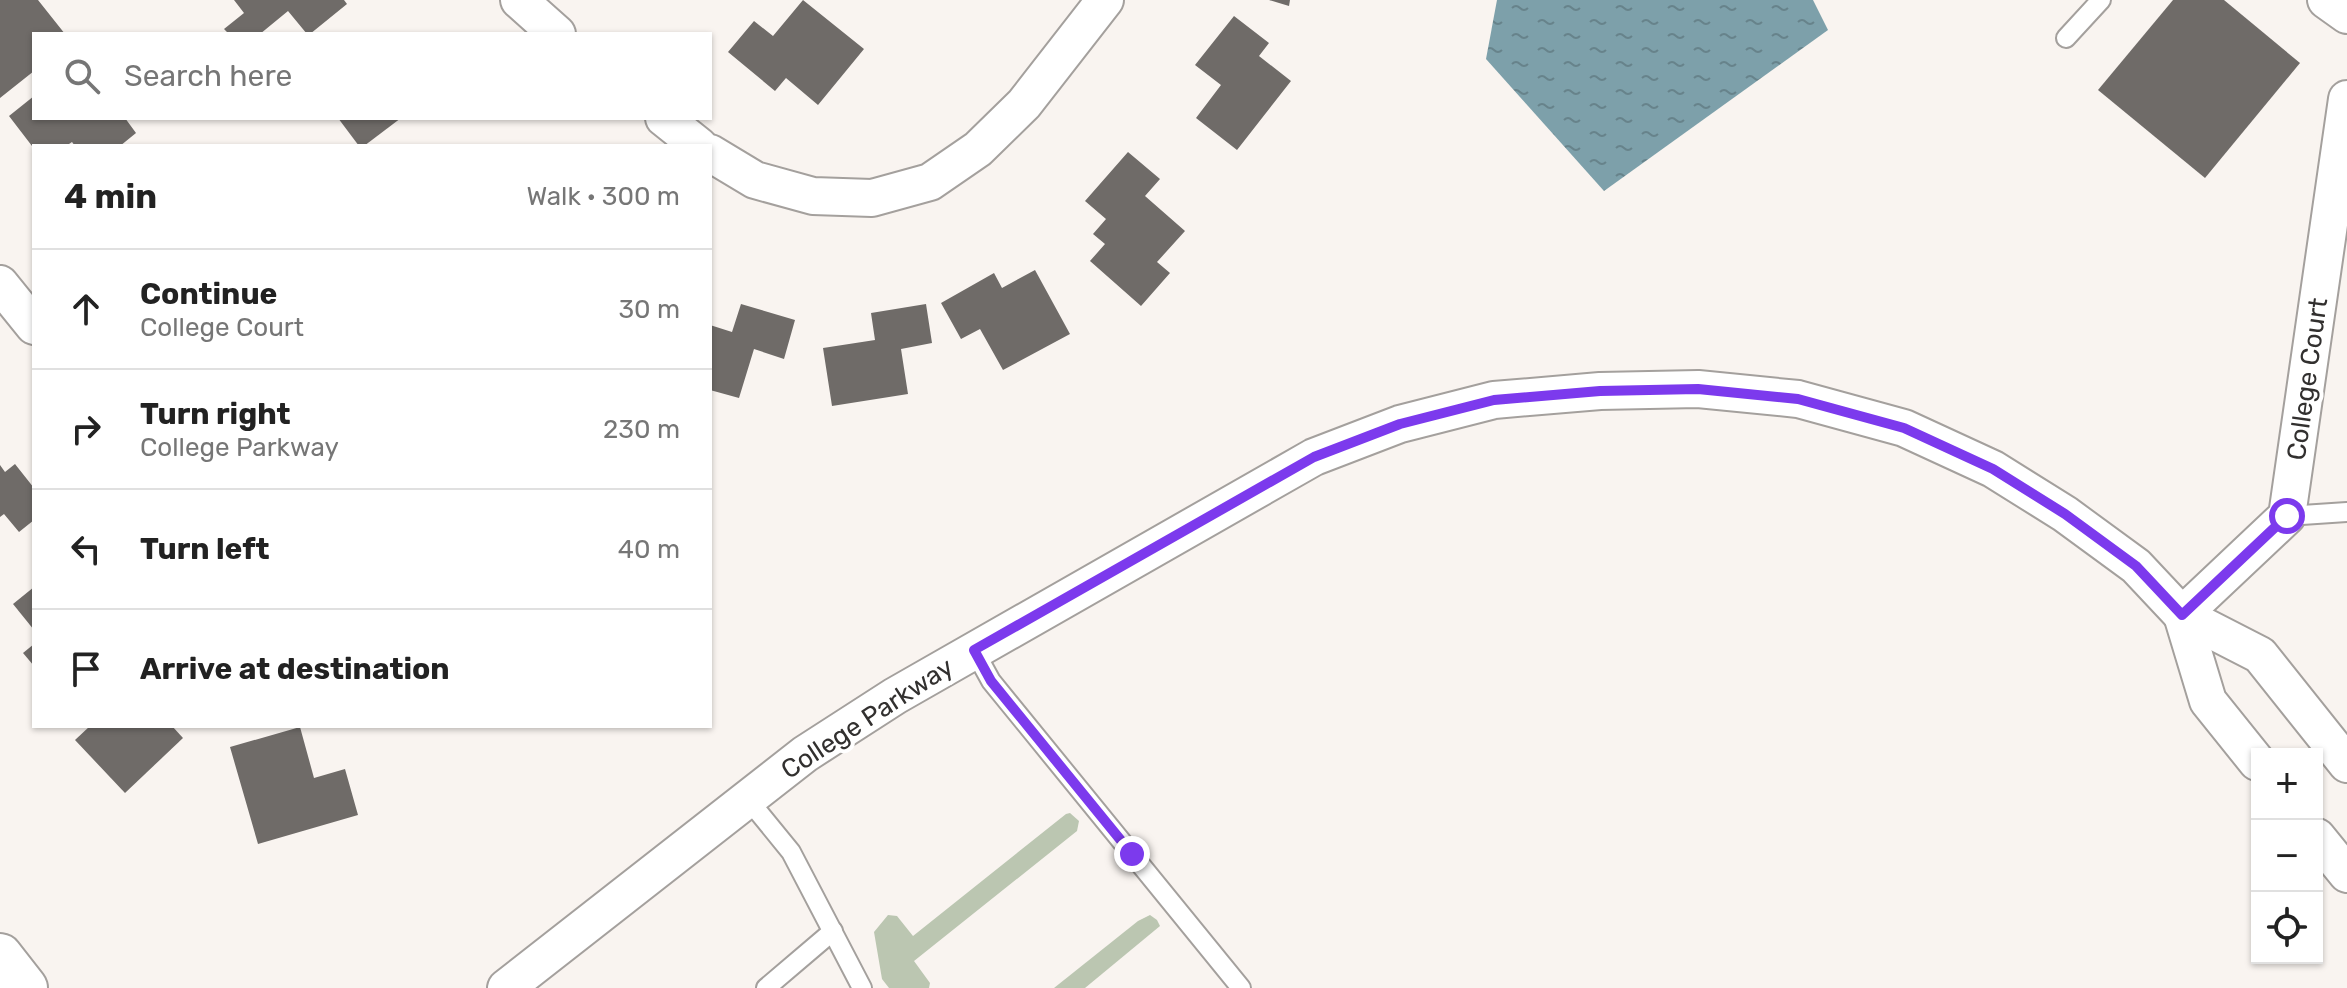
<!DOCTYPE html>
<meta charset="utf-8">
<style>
body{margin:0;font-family:Rubik,sans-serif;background:#f2f2f2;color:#222}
.controls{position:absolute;right:24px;bottom:24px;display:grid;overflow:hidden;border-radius:0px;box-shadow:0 2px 6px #0004}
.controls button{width:72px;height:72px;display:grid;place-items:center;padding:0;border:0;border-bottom:2px solid #e0e0e0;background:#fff;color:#222;font:40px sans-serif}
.stop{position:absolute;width:24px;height:24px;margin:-18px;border:6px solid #7c3aed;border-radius:50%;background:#fff}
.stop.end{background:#7c3aed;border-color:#fff;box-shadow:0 2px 8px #0008}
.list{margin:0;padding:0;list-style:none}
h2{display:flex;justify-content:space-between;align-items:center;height:104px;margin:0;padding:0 32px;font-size:34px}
h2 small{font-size:26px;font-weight:400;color:#767676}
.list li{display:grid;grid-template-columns:52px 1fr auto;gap:24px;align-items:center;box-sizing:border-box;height:120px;padding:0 32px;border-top:2px solid #e0e0e0}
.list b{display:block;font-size:30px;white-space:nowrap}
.list p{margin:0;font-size:26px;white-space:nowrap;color:#767676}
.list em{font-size:26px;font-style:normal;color:#767676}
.icon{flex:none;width:44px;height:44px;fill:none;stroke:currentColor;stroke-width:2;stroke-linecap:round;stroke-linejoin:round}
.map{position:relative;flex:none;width:2347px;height:988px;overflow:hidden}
.search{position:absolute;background:#fff;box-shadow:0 2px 6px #0004;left:32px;top:32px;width:680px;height:88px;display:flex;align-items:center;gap:20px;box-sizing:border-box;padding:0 28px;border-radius:0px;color:#767676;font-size:30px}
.panel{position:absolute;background:#fff;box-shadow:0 2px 6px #0004;left:32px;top:144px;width:680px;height:584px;border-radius:0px}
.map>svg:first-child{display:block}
.grass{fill:#bbc6b1}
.water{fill:url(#water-ripples)}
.building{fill:#6f6b68}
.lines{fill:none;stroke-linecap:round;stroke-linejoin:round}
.service-casing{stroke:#a4a09d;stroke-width:22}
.minor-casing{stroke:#a4a09d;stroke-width:40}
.secondary-casing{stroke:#a4a09d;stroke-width:48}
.service{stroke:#fff;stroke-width:18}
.minor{stroke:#fff;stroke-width:36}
.secondary{stroke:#fff;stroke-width:44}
.route{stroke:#7c3aed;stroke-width:10}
.labels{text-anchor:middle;stroke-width:8;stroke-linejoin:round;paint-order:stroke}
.street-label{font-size:26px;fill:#32302f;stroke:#fff}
</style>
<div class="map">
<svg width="2347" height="988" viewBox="0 0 2347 988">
<defs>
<pattern id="water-ripples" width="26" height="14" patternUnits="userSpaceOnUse" patternTransform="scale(2)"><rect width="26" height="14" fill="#7da0aa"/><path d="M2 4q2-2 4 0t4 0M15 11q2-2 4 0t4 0" fill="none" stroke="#67838b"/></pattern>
</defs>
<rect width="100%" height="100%" fill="#f9f4f0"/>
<!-- grass -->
<g class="grass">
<polygon points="1070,813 1079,821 1077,831 914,961 930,983 929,988 889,988 882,979 874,932 888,915 897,916 913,936 1066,814"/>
<polygon points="1150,915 1157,920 1160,926 1085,988 1054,988 1138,921"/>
</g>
<!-- water -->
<polygon class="water" points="1497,0 1813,0 1828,30 1604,191 1486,59"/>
<!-- building -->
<g class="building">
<polygon points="0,0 38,0 65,34 34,34 34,71 0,98"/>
<polygon points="234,0 344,0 347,4 310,34 307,34 288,11 260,34 229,34 224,29 244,13"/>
<polygon points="803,0 864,49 818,105 786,78 775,91 728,52 754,21 773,36"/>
<polygon points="1269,0 1290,0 1289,6"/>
<polygon points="2173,0 2224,0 2300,63 2205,178 2098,90"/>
<polygon points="1234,16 1269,43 1259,56 1291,81 1237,150 1196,118 1221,85 1195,65"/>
<polygon points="34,96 34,118 125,118 136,133 120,146 75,146 72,142 66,146 32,146 9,116"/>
<polygon points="338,118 401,118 364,146 359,146"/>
<polygon points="1128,152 1160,179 1145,196 1185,231 1157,262 1170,273 1141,306 1090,261 1105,244 1093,234 1106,219 1085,201"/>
<polygon points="1035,270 1070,334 1003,370 980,329 961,339 941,303 994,273 1002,288"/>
<polygon points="741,304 795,320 784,359 754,349 739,398 710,390 710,325 732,332"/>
<polygon points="926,304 932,343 901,349 908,394 832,406 823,348 875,340 871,313"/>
<polygon points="15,464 34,488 34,520 19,532 4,514 0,517 0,465 5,472"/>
<polygon points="34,587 34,630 13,604"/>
<polygon points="34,644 34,666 23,653"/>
<polygon points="90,726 172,726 183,738 125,793 75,740"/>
<polygon points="300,727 314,778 345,769 358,815 258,844 230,747"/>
</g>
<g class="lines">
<defs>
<g id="service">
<polyline points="2066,38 2101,0"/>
<polyline points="2287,516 2347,512"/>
<polyline points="974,650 991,681 1241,988"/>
<polyline points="747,798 791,852 862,988"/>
<polyline points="766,988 833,931"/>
</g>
<g id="minor">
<polyline points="519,0 557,34"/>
<polyline points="2326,0 2347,15"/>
<polyline points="664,118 699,146"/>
<polyline points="710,153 755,180 813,196 872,198 930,182 978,149 1024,104 1105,0"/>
<polyline points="0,284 34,326"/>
<polyline points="2182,615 2287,516 2347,99"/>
<polyline points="2182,615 2208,701 2257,762"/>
<polyline points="2317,837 2347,874"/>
<polyline points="506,988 805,754 895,696 1314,457 1400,424 1494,400 1600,391 1698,389 1798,399 1904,428 1993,469 2065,514 2136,566 2182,615 2260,655 2347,764"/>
</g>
<polyline id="secondary" points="0,956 25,988"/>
</defs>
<!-- service casing -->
<use href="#service" class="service-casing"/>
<!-- minor casing -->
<use href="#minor" class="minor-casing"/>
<!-- secondary casing -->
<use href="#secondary" class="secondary-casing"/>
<!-- service -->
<use href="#service" class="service"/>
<!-- minor -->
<use href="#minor" class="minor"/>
<!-- secondary -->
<use href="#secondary" class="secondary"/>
</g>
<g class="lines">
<!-- route -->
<polyline class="route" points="1132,854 991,681 974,650 1314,457 1400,424 1494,400 1600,391 1698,389 1798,399 1904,428 1993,469 2065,514 2136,566 2182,615 2287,516"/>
</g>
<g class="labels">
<!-- street labels -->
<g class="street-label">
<text transform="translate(2307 379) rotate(-82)" y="9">College Court</text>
<text transform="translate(867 718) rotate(-33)" y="9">College Parkway</text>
</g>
</g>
</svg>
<div class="controls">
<button>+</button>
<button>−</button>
<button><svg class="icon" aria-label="locate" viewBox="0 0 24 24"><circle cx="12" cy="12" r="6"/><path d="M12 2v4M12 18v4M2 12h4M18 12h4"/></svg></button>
</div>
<div class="stop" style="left:2287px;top:516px"></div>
<div class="stop end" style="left:1132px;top:854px"></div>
<div class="search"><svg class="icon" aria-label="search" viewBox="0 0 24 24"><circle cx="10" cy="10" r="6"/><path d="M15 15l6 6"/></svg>Search here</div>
<section class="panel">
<h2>4 min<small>Walk · 300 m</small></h2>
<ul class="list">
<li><svg class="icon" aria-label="ahead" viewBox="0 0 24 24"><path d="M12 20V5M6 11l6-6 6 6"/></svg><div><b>Continue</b><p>College Court</p></div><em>30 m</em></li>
<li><svg class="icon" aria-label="right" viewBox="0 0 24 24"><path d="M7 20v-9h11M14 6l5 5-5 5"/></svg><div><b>Turn right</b><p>College Parkway</p></div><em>230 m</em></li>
<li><svg class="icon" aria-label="left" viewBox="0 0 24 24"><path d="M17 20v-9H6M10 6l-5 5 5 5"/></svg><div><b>Turn left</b></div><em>40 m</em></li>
<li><svg class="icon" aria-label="arrive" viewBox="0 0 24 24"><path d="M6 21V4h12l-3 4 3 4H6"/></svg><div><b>Arrive at destination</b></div></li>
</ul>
</section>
</div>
